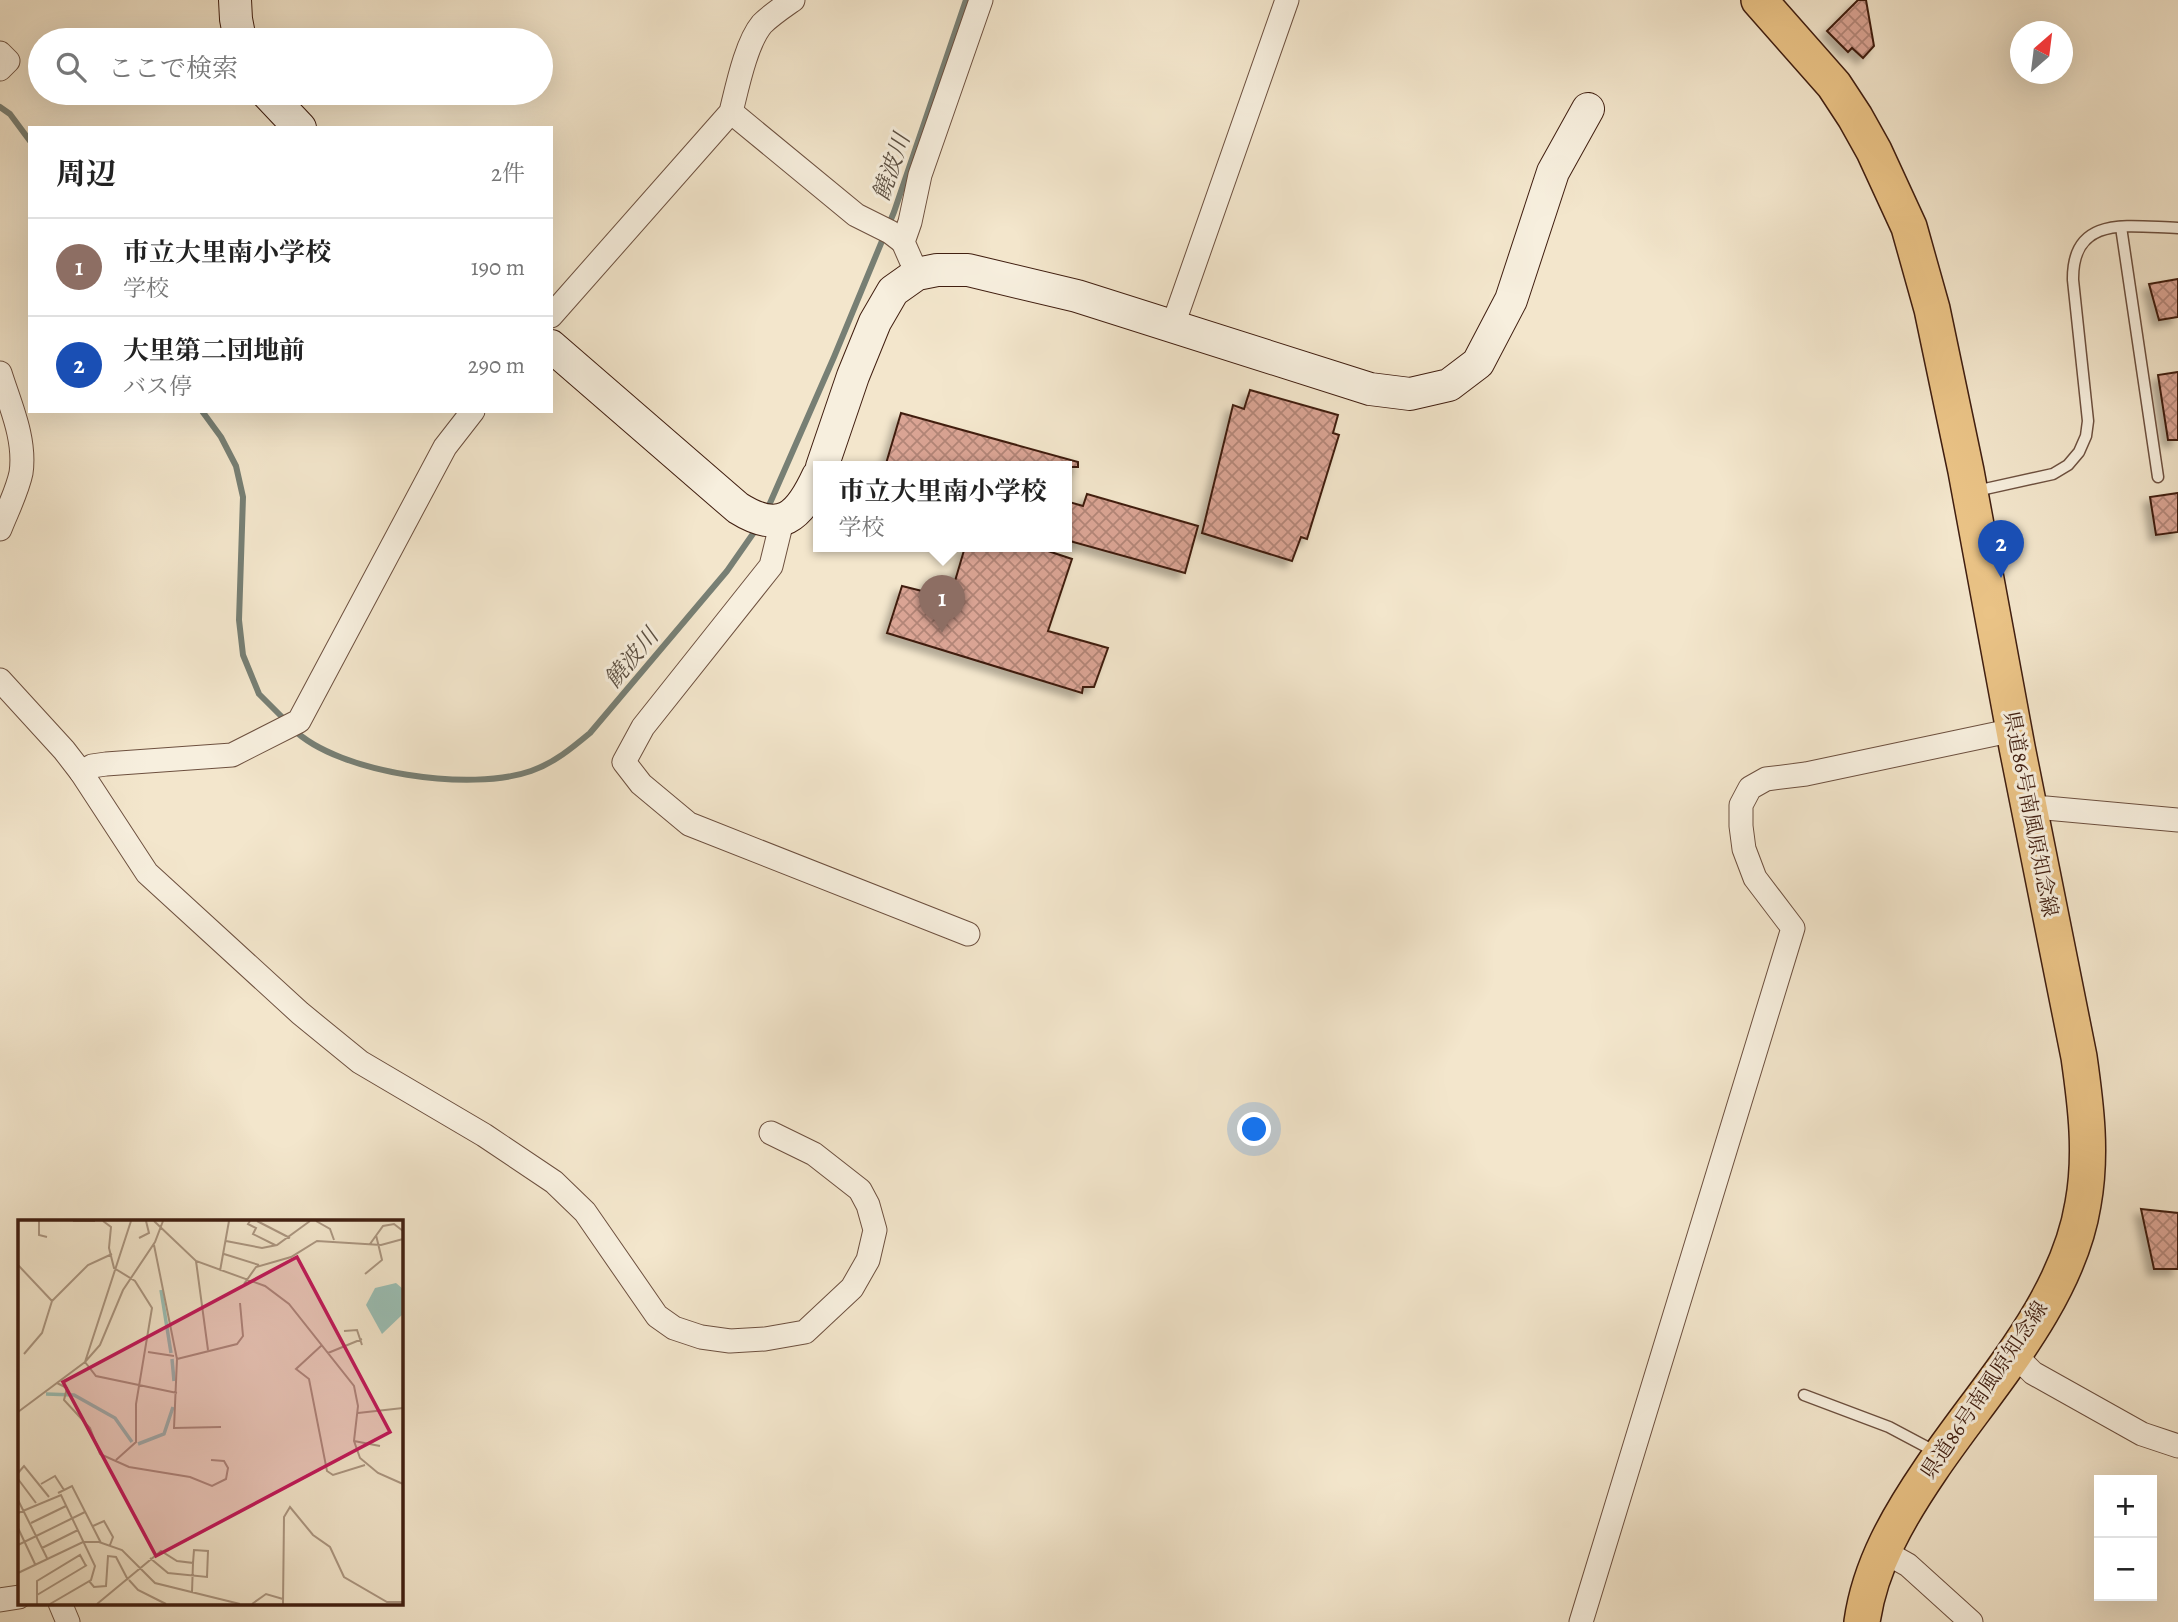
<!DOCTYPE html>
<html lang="ja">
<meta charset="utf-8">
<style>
body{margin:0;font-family:Alegreya,"Noto Serif JP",serif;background:#f6f6f6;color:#222}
.controls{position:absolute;right:21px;bottom:21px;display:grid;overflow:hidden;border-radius:0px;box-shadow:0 7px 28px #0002}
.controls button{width:63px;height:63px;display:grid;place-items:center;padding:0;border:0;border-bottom:2px solid #e0e0e0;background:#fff;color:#222;font:35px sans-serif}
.compass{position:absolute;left:2010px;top:21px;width:63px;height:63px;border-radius:50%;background:#fff;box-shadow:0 7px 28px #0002;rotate:28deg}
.you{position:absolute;left:1255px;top:1130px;width:24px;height:24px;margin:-18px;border:5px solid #fff;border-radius:50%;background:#1a73e8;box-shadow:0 0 0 10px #1a73e833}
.badge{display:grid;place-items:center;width:46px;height:46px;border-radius:50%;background:#8f2418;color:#fff;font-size:23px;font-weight:700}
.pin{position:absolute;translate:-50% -58px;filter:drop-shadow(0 2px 4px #0008)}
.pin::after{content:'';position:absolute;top:37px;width:24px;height:21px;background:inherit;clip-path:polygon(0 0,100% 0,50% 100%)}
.popup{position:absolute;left:813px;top:461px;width:259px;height:91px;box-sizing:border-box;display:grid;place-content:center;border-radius:0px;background:#fff;filter:drop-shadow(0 2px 5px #0005);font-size:23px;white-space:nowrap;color:#767676}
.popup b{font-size:26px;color:#222}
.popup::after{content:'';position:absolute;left:50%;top:100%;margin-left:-14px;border:14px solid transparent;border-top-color:#fff}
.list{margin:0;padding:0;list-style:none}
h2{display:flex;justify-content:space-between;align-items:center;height:91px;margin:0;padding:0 28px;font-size:30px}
h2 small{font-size:23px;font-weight:400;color:#767676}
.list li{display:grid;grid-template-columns:46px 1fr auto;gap:21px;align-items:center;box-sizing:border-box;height:98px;padding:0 28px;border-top:2px solid #e0e0e0}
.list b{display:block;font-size:26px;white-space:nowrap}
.list p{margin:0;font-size:23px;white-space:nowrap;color:#767676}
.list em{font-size:23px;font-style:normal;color:#767676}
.icon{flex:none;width:38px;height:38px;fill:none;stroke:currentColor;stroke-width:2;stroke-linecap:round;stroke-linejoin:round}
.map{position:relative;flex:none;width:2178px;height:1622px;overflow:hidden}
.search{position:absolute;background:#fff;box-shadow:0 7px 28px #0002;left:28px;top:28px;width:525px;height:77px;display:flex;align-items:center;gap:18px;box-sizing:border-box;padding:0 24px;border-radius:38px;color:#767676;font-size:26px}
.panel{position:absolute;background:#fff;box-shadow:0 7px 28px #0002;left:28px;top:126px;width:525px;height:287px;border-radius:0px}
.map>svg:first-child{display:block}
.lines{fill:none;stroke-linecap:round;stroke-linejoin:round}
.stream{stroke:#777f74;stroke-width:6}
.building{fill:url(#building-cross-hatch);stroke:#401e10;stroke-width:2;filter:url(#shadow)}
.lane-casing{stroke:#6d503f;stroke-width:13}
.street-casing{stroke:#6d503f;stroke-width:25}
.secondary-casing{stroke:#401e10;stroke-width:34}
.primary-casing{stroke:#401e10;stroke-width:38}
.lane{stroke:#f7efde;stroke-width:10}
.street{stroke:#f7efde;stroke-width:23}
.secondary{stroke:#f7efde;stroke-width:32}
.primary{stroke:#eac386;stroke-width:35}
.labels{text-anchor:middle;stroke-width:6;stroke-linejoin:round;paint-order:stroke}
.street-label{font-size:21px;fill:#401e10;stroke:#f7efde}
.water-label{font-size:23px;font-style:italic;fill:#5b4f42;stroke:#f7efde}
.inset-river{fill:none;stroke:#9bc0b6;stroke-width:3.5}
.inset-road{fill:none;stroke:#ab9681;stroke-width:2}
.view{fill:#c2185b;fill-opacity:0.15;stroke:#c2185b;stroke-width:3.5}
.inset-edge{fill:none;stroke:#401e10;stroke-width:3.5}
</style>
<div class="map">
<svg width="2178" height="1622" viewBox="0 0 2178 1622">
<defs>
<pattern id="building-cross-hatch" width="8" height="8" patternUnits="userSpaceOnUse" patternTransform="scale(1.75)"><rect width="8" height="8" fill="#daa494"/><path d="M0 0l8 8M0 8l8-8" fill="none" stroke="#b28577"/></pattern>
<filter id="shadow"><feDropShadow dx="-6" dy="6" stdDeviation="3.5" flood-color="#0004"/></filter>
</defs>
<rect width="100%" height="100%" fill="#f3e6cc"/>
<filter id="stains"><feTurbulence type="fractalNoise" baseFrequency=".00286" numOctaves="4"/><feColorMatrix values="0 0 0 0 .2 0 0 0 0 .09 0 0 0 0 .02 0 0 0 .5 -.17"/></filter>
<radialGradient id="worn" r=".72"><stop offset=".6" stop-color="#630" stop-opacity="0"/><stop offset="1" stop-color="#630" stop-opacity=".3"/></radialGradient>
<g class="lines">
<!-- stream -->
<g class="stream">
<polyline points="0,107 10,114 30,141"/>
<polyline points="202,411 221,437 236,466 243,497 239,620 243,655 259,694 286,721"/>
<polyline points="767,510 834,357 894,212 966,0"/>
<path d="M 293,729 C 339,774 472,792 531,771 C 554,763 572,748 590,733 L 727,571 L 757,528"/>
</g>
</g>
<!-- building -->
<g class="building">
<polygon points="1858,0 1866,0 1874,46 1863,58 1852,48 1848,52 1827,31"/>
<polygon points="2178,279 2178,317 2159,320 2149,284"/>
<polygon points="2178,372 2178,440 2168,440 2158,375"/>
<polygon points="1250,390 1338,415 1333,433 1339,435 1307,539 1301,537 1292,561 1202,533 1233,405 1244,409"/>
<polygon points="901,413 1078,462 1078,467 885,467"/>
<polygon points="2178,493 2178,532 2156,535 2150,497"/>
<polygon points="1087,494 1198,526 1185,573 1066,540 1066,501 1083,506"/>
<polygon points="965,547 1036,547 1072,559 1048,631 1108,648 1094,687 1083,687 1082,693 887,633 902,586 950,598"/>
<polygon points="2141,1209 2178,1213 2178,1269 2154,1269"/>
</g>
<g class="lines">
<defs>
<g id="lane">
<polyline points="2121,227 2158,477"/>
<path d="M 1976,491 L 2053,474 L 2068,465 L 2079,452 L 2086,436 L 2088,421 L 2073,280 C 2072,213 2131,227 2178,228"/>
<polyline points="1804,1395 1889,1427 1938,1453"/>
</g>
<g id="street">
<polyline points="0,53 8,61 0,69"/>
<polyline points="731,112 856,215 890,232 903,242"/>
<polyline points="917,274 903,242 910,222 920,175 981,0"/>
<path d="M 551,316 L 731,112 C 737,88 746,43 762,24 C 771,15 783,7 793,0"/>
<polyline points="1173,325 1287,0"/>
<path d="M 0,373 C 10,405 26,439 21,473 C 17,492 7,511 0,529"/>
<polyline points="782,521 771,566 643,727 624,762 641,784 689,824 968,934"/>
<polyline points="0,680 64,750 81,772 147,873 300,1013 360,1062 484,1135 554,1182 585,1212 657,1316 674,1328 701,1337 730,1341 765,1339 805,1332 852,1288 868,1260 875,1230 868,1205 860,1190 814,1154 771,1133"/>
<polyline points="81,772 92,766 106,764 232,755 299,721 445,447 473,411"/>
<polyline points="2030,809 2046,808 2178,820"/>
<polyline points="2014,1354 2033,1373 2142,1434 2178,1446"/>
<polyline points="1883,1551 1908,1565 1971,1622"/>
<polyline points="0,1600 19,1597"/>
<polyline points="60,1603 68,1622"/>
<polyline points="1581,1622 1793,928 1755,878 1744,849 1741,826 1741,805 1750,788 1766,779 1806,774 2014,730"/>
</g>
<g id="secondary">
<polyline points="235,0 236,19 240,40"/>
<polyline points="267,93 300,128"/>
<path d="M 551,346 L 738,508 C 781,535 799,517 818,476"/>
<polyline points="822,467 853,376 875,322 893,291 917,274 937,270 968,270 1077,296 1370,389 1410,394 1449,385 1478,363 1511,300 1553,172 1588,109"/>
</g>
<path id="primary" d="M 1759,0 L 1834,85 L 1855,117 L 1874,151 L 1909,227 L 1932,309 L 1966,471 L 2017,747 L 2079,1057 C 2086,1106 2092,1155 2083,1204 C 2067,1303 1985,1389 1931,1469 C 1899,1516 1870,1565 1862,1622"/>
</defs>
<!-- lane casing -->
<use href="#lane" class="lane-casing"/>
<!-- street casing -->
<use href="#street" class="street-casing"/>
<!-- secondary casing -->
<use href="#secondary" class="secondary-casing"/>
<!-- primary casing -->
<use href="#primary" class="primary-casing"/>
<!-- lane -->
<use href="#lane" class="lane"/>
<!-- street -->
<use href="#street" class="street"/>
<!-- secondary -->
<use href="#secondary" class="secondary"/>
<!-- primary -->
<use href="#primary" class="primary"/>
</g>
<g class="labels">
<!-- street labels -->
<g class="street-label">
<text transform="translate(2031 814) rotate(79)" y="7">県道86号南風原知念線</text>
<text transform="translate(1984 1390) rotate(-56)" y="7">県道86号南風原知念線</text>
</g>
<!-- water labels -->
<g class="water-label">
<text transform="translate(891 167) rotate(-71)" y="8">饒波川</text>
<text transform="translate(631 658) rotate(-50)" y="8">饒波川</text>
</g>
</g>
<!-- overview -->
<g transform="translate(18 1220)">
<rect width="385" height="385" fill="#f3e6cc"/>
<path d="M 378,63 L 385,69 L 385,94 L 364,114 L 348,85 L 357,68 Z" fill="#9bc0b6"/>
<path class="inset-river" d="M 143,70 L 153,133M 154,139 L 156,161M 28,174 L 56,175 L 97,198 L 114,222M 120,224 L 146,214 L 155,187"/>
<path class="inset-road" d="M 21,1 L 21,15 L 29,17M 55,1 L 77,1M 85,1 L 93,7 L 91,28 L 96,48 L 117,61 L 134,88 L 118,184 L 118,222 L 98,240M 136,1 L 178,41 L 247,66 L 271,84 L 336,166 L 340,186 L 336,221 L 342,238 L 360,253 L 385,264M 232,1 L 230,4 L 238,8 L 235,14 L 257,25M 239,1 L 272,18M 298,1 L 312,9 L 316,20M 121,18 L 131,13 L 128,1M 208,21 L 244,28 L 259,25 L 292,1M 352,24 L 365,6 L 376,4 L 385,11M 136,25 L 159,139 L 156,208 L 203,207M 206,34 L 241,45M 178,41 L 190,130M 0,45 L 34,81 L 70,45 L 94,34M 202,51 L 211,1M 347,54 L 364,40 L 358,15M 226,64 L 238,47 L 273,37 L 299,21 L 363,25 L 385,19M 326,111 L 339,110 L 344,125M 304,125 L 278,149 L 291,159 L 309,251 L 315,255 L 347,245M 130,132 L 156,136M 310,133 L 344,119M 6,134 L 24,113 L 34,81M 159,139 L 219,124 L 225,116 L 222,83M 67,142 L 78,156 L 159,173M 67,142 L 113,1M 39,163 L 49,168 L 46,180 L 72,208 L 82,234 L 111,247 L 172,257 L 194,266 L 208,259 L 210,248 L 206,241 L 193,240M 0,192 L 67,142 L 82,125 L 105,70 L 137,22 L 145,1M 340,193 L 385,188M 336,221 L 362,226M 0,253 L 6,246 L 31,277M 0,259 L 18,283M 23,264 L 37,256 L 46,270M 40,273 L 54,266 L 83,323M 0,280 L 29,338M 0,293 L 43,275 L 77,346 L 73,360 L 32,384M 13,303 L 48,286M 75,306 L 86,301 L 95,317 L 92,325M 0,308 L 17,344M 0,325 L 67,292M 24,328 L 60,310M 132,338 L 150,353 L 189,357 L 190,331 L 176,330 L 175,343M 0,353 L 65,322 L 81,322 L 104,330 L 137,363 L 222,384M 111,360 L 120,370 L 148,384M 71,361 L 76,367 L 88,366 L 90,336 L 98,337 L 110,360M 19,375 L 69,345M 19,384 L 19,361 L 62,335 L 68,346M 79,384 L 143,331 L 159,341 L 175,343 L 174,372M 234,384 L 248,374 L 265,379M 265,384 L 266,297 L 272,287 L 295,315 L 312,327 L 326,357 L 369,382 L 385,382"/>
<path class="view" d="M 279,37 L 372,212 L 138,336 L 45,162 Z"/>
<rect width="385" height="385" class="inset-edge"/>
</g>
<rect width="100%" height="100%" filter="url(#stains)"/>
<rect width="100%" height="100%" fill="url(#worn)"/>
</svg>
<div class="controls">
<button>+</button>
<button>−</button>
</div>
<svg class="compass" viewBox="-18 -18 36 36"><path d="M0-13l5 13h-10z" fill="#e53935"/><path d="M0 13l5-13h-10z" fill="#767676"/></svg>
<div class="you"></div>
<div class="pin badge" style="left:942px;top:633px;background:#8d6e63">1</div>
<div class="popup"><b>市立大里南小学校</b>学校</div>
<div class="pin badge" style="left:2001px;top:578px;background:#1a4fb4">2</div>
<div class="search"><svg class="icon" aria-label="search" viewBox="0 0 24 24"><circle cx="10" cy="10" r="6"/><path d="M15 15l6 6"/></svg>ここで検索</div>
<section class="panel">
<h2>周辺<small>2件</small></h2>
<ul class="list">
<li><span class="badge" style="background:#8d6e63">1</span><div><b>市立大里南小学校</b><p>学校</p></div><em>190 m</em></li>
<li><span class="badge" style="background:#1a4fb4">2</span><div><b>大里第二団地前</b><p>バス停</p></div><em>290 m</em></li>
</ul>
</section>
</div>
